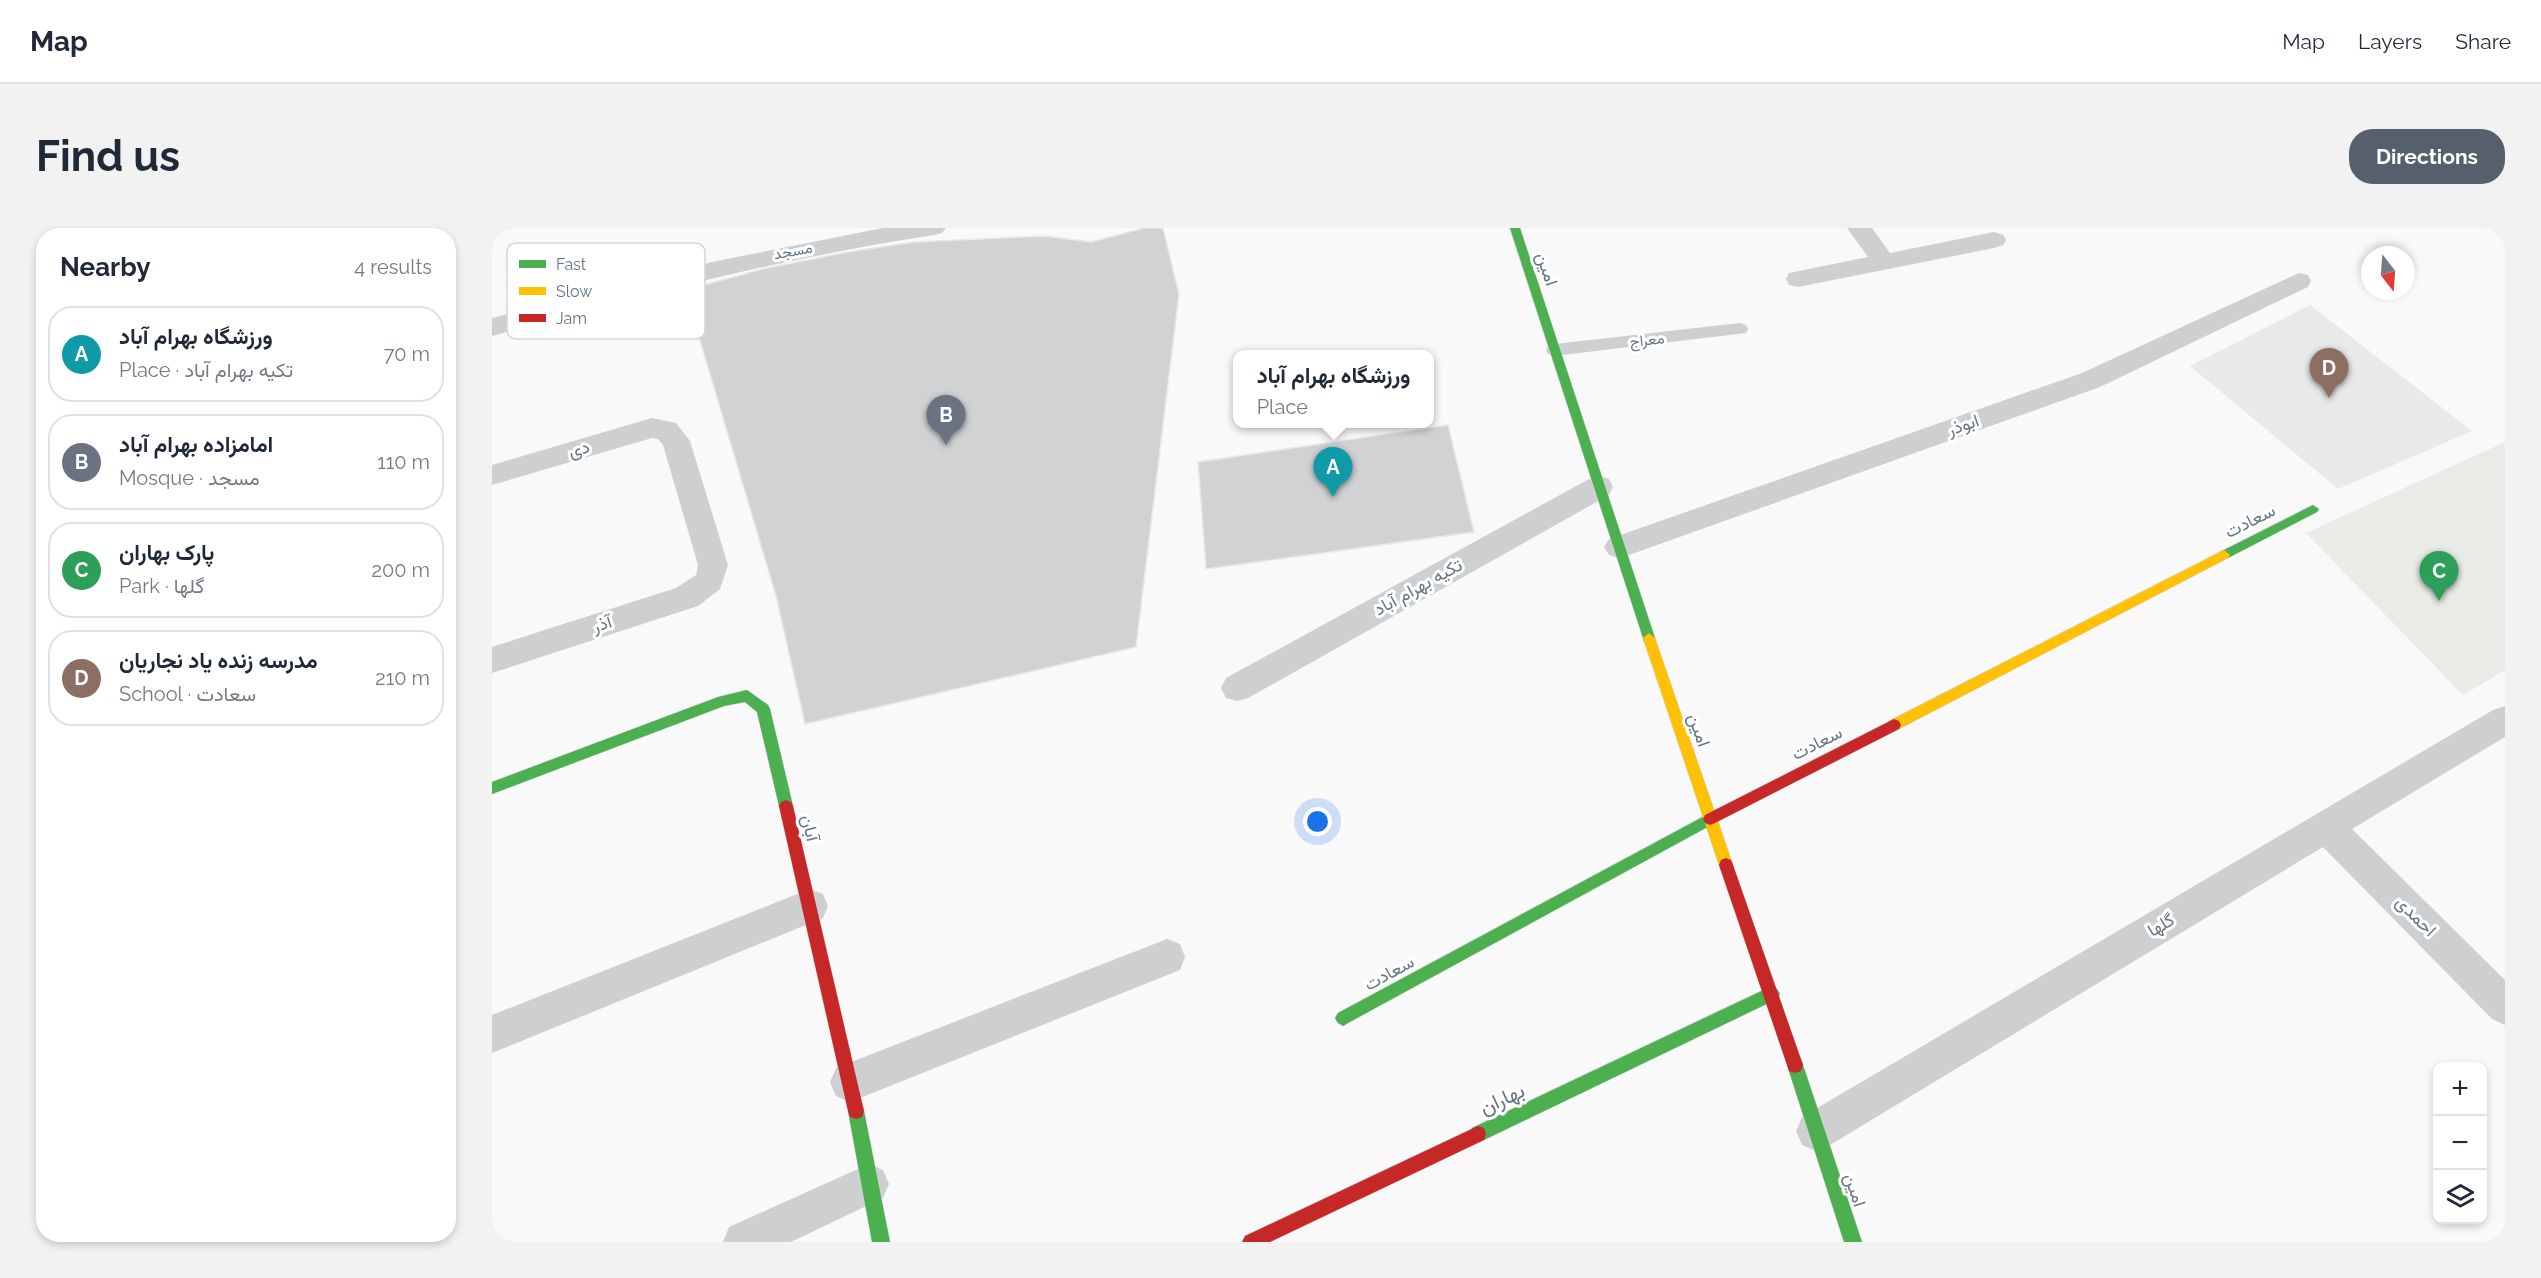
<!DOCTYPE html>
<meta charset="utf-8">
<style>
body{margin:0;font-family:Raleway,Vazirmatn,sans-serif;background:#f2f2f3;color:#1f2937}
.controls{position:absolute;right:18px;bottom:18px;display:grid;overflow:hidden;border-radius:12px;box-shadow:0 3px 9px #0003}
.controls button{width:54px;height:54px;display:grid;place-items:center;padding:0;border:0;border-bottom:2px solid #e0e1e3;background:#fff;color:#1f2937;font:30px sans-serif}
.compass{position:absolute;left:1869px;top:18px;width:54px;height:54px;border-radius:50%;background:#fff;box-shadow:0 3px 9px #0003;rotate:163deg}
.you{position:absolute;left:826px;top:594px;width:21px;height:21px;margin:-15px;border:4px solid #fff;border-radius:50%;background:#1a73e8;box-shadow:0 0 0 9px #1a73e833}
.badge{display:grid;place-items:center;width:39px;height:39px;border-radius:50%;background:#56606c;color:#fff;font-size:20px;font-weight:700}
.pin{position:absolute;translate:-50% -50px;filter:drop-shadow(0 2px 3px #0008)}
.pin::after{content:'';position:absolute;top:32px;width:21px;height:18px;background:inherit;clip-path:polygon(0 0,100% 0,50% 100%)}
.popup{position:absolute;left:741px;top:122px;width:201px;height:78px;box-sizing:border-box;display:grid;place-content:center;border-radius:12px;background:#fff;filter:drop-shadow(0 2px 4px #0005);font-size:20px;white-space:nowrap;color:#747a83}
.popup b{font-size:22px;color:#1f2937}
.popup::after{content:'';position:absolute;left:50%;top:100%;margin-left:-12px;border:12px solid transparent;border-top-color:#fff}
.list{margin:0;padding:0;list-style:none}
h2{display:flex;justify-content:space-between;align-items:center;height:78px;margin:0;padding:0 24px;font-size:26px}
h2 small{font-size:20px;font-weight:400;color:#747a83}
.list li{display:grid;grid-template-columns:39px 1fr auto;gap:18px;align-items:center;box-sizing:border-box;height:96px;margin:0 12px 12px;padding:0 12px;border:2px solid #e0e1e3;border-radius:24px}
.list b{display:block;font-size:22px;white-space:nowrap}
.list p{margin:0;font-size:20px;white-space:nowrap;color:#747a83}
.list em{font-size:20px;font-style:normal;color:#747a83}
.icon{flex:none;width:33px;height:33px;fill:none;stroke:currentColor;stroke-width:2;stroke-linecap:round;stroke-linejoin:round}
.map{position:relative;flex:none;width:2013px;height:1014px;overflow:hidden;border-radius:24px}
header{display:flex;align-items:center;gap:36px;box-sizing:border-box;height:84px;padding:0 30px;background:#fff;border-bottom:2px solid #e0e1e3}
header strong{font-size:28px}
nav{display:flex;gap:33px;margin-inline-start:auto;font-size:21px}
.intro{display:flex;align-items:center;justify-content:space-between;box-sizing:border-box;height:144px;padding:0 36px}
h1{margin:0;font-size:42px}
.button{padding:15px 27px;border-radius:24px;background:#56606c;color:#fff;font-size:21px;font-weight:700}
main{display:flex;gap:36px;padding:0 36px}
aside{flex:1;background:#fff;border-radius:24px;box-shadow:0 3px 9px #0003}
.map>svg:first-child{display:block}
.built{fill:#e8e9e9}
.green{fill:#e8ebe6}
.building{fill:#d0d2d3;stroke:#e8e8e8;stroke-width:1.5}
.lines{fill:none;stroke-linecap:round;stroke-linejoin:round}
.fast-casing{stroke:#d5d6d7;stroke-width:1}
.slow-casing{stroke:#d5d6d7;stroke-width:1}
.jam-casing{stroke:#d5d6d7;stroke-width:1}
.lane{fill:#cecfd0;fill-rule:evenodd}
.street{fill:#cecfd0;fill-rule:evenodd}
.fast{fill:#4caf50;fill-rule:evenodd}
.slow{fill:#ffc107;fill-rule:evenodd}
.jam{fill:#c62828;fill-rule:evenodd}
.labels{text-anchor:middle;stroke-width:6;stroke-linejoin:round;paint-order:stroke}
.far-street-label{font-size:15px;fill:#657683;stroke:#fff}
.street-label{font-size:18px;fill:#657683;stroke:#fff}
.near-street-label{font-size:21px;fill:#657683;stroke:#fff}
.key{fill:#fff;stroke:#d1d6da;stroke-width:1.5}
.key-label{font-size:16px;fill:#657683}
</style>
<header>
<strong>Map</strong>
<nav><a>Map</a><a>Layers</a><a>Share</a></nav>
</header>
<div class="intro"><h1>Find us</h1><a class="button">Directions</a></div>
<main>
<aside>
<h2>Nearby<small>4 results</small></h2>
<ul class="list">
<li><span class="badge" style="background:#0f9aa8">A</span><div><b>ورزشگاه بهرام آباد</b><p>Place · تکیه بهرام آباد</p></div><em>70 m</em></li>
<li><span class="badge" style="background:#6b7280">B</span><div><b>امامزاده بهرام آباد</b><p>Mosque · مسجد</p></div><em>110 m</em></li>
<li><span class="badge" style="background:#2e9e5b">C</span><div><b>پارک بهاران</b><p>Park · گلها</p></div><em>200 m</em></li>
<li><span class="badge" style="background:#8d6e63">D</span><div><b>مدرسه زنده یاد نجاریان</b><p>School · سعادت</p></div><em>210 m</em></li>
</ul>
</aside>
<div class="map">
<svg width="2013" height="1014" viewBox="0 0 2013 1014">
<rect width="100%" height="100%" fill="#f9f9f9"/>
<!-- built -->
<polygon class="built" points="1818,77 1980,203 1846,261 1698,138"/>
<!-- green -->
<polygon class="green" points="2013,214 2013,442 1971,467 1814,305"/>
<!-- building -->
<g class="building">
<polygon points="652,0 671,0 687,66 644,419 313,496 284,368 193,62 275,40 356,24 422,14 552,8 599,14"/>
<polygon points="956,197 982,304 714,341 706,234"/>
</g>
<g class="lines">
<defs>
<g id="fast">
<polygon points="1018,0 1028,0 1163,410 1162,414 1152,414 1151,410"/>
<polygon points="1821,277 1827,281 1825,284 1736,330 1728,330 1726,327 1728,324"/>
<polygon points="255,462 276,477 278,481 301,578 299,582 294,584 289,582 287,578 265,484 253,474 232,478 0,566 0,554 226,469"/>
<polygon points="1218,585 1223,587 1225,591 1223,595 856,795 851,798 846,795 843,790 846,785"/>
<polygon points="1280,758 1285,761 1288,766 1285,771 992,912 986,914 980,912 978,906 980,900"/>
<polygon points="1303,829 1309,831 1370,1014 1352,1014 1295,837 1297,831"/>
<polygon points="364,875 370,877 372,883 398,1014 380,1014 356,883 358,877"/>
</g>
<g id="slow">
<polygon points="1732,322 1738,327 1736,330 1407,501 1397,501 1395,497 1397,493"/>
<polygon points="1157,405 1163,410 1241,637 1239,642 1234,644 1229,642 1227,637 1151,410"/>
</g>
<g id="jam">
<polygon points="1402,491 1407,493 1409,497 1407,501 1223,595 1218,597 1213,595 1211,591 1213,587"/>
<polygon points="294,572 299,574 301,578 372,883 370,889 364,891 358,889 356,883 287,578 289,574"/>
<polygon points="1234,630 1239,632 1241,637 1311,837 1309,843 1303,845 1297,843 1295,837 1227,637 1229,632"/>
<polygon points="986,898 992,900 994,906 992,912 778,1014 750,1014 753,1008"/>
</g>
</defs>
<!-- fast casing -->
<use href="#fast" class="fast-casing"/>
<!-- slow casing -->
<use href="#slow" class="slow-casing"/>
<!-- jam casing -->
<use href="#jam" class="jam-casing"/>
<!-- lane -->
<polygon class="lane" points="1248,95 1254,97 1256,101 1254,105 1062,128 1056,126 1054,122 1056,118 1062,116"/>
<!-- street -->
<g class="street">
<path d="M 391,0 L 454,0 L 450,5 L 442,7 C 292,30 146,67 0,108 L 0,90 L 220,34 Z"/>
<polygon points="1355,0 1380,0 1398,25 1502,4 1511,7 1514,12 1511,17 1502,20 1306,59 1297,57 1294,51 1297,45 1376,29"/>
<polygon points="1807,45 1816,47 1819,53 1816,59 1608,159 1137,327 1127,330 1117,327 1112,319 1117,311 1590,145"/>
<polygon points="160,190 184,195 198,213 236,337 228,361 206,378 0,445 0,419 184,360 204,347 206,337 171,217 166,211 160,210 0,257 0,237"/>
<polygon points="1107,248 1117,251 1121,259 1117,267 756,470 745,473 734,470 729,460 734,450 1097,251"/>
<polygon points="2013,478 2013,509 1860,601 2013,752 2013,797 2000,791 1831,619 1338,917 1324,923 1310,917 1304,903 1310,889 2001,482"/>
<polygon points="318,661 331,666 336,678 331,690 0,825 0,787"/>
<polygon points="675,711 688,716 693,729 688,742 358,874 344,868 338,854 344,840"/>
<polygon points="377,936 391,942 397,956 391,970 299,1014 231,1014 237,999"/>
</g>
<!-- fast -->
<use href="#fast" class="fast"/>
<!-- slow -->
<use href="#slow" class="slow"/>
<!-- jam -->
<use href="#jam" class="jam"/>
</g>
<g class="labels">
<!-- far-street labels -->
<g class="far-street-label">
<text transform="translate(301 23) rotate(-11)" y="5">مسجد</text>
<text transform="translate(1155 112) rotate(-6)" y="5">معراج</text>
</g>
<!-- street labels -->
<g class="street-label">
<text transform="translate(1055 41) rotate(72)" y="6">امین</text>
<text transform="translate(1471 197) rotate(-19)" y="6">ابوذر</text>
<text transform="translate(87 221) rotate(-16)" y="6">دی</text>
<text transform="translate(1758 293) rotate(-27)" y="6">سعادت</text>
<text transform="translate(926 359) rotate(-29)" y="6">تکیه بهرام آباد</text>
<text transform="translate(110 396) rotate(-18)" y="6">آذر</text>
<text transform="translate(1207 502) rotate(71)" y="6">امین</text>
<text transform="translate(1325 515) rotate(-27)" y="6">سعادت</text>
<text transform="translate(318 600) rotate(77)" y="6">آبان</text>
<text transform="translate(1924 688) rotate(45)" y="6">احمدی</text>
<text transform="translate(1669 697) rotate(-31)" y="6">گلها</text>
<text transform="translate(897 745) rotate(-29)" y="6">سعادت</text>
<text transform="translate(1363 962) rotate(72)" y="6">امین</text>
</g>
<!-- near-street labels -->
<g class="near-street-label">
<text transform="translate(1010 871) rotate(-25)" y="7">بهاران</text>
</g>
</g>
<!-- legend -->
<rect x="15" y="15" width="198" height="96" rx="9" class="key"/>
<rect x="27" y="32" width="27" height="8" fill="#4caf50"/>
<rect x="27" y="59" width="27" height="8" fill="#ffc107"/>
<rect x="27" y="86" width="27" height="8" fill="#c62828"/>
<g class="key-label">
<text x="64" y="42">Fast</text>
<text x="64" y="69">Slow</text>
<text x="64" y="96">Jam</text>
</g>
</svg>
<div class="controls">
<button>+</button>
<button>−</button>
<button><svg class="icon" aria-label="layers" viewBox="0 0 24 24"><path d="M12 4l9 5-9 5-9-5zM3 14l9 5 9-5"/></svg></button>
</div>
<svg class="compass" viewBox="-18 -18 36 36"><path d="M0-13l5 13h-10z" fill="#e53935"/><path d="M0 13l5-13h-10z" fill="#747a83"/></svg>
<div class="you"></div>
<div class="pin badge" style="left:841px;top:269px;background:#0f9aa8">A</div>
<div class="popup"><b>ورزشگاه بهرام آباد</b>Place</div>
<div class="pin badge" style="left:454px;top:217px;background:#6b7280">B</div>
<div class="pin badge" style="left:1947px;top:373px;background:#2e9e5b">C</div>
<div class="pin badge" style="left:1837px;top:170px;background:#8d6e63">D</div>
</div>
</main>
